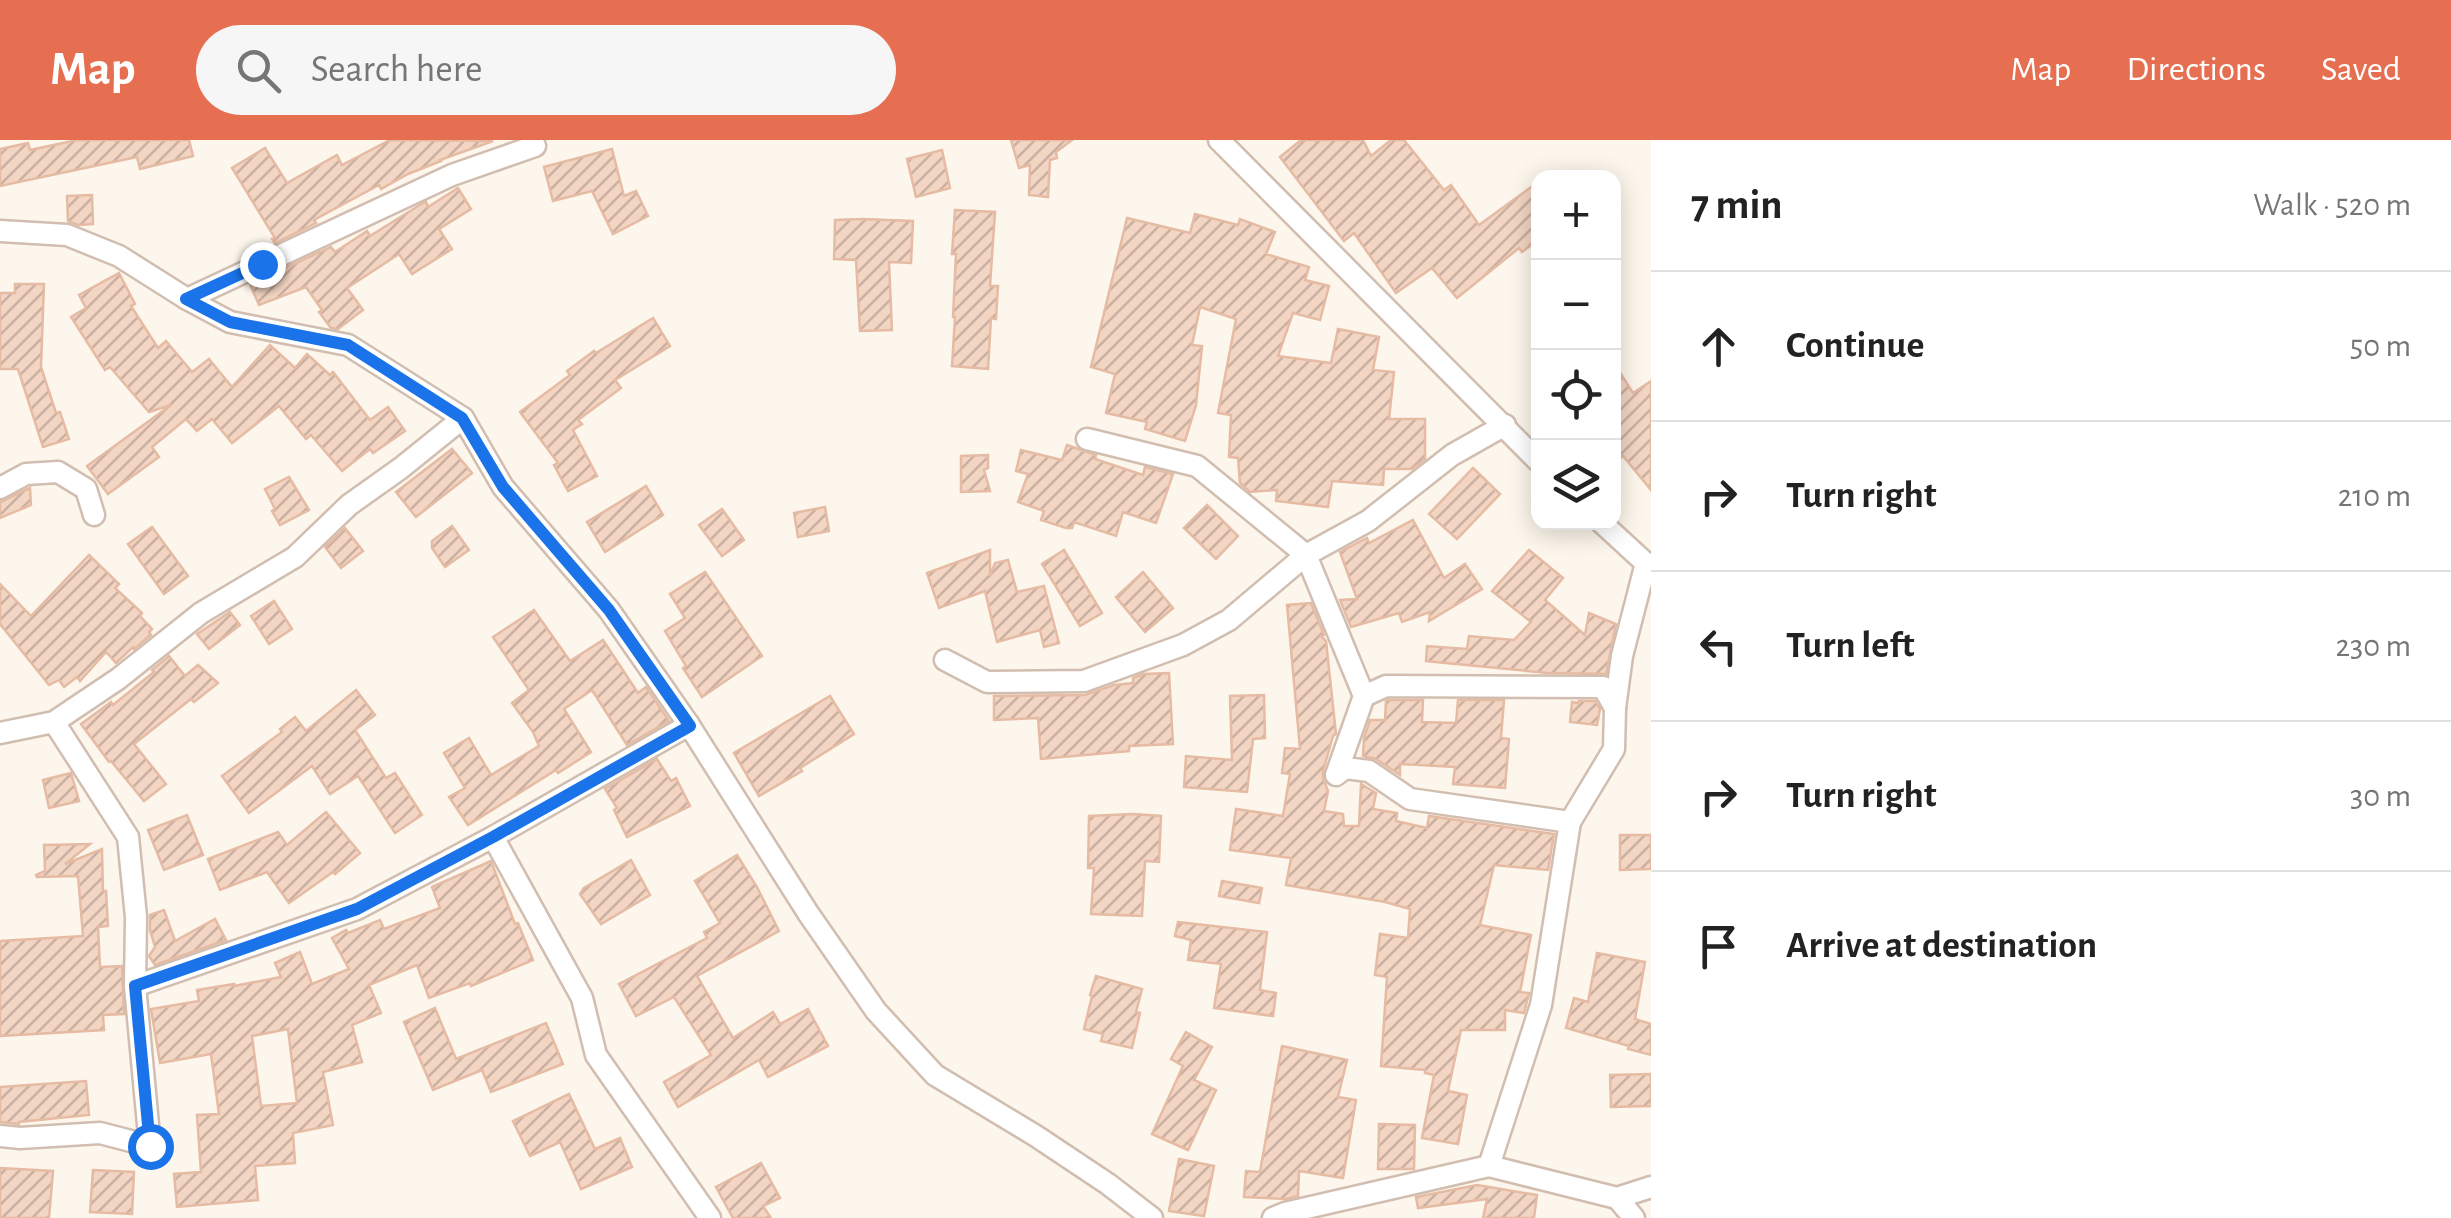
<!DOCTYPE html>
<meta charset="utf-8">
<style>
body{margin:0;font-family:"Alegreya Sans",sans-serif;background:#f6f6f6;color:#222}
.controls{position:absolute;right:30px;top:30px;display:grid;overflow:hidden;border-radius:20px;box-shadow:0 5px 25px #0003}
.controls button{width:90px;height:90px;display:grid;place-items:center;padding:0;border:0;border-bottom:2px solid #e0e0e0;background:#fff;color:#222;font:50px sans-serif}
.stop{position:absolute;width:30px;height:30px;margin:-22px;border:8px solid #1a73e8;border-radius:50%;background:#fff}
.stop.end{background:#1a73e8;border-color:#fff;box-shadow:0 2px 10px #0008}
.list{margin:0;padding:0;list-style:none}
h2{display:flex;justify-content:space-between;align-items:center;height:130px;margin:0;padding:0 40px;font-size:42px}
h2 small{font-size:32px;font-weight:400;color:#767676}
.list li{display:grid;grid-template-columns:65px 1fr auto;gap:30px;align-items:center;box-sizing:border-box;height:150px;padding:0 40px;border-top:2px solid #e0e0e0}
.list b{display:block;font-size:38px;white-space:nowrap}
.list em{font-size:32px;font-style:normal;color:#767676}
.icon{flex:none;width:55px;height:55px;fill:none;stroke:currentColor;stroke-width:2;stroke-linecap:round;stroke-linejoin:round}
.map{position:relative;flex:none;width:1651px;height:1078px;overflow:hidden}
header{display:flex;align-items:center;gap:60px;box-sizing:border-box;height:140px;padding:0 50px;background:#e76f51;color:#fff}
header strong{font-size:48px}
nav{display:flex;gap:55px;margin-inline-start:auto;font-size:35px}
.search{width:700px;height:90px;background:#f6f6f6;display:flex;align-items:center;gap:25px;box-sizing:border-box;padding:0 35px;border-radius:55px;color:#767676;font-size:38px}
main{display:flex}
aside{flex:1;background:#fff}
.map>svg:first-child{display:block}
.building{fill:url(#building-hatch);stroke:#e6bba3;stroke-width:2.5;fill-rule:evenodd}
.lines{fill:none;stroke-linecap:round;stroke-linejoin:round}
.minor-casing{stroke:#d1beb0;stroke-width:25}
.minor{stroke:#fff;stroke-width:20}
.route{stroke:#1a73e8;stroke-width:12}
</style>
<header>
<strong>Map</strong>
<div class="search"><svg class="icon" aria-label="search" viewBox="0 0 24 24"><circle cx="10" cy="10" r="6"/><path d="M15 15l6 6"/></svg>Search here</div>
<nav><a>Map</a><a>Directions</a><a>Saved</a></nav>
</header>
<main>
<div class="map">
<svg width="1651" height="1078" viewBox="0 0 1651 1078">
<defs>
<pattern id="building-hatch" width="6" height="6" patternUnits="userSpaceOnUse" patternTransform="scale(2.5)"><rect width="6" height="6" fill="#f3d5c3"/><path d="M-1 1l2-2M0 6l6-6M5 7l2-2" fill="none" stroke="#cab0a1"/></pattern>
</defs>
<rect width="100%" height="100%" fill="#fdf6ec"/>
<!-- building -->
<g class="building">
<polygon points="77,0 189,0 193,16 140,29 137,17 0,46 0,9 28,3 30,10"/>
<polygon points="390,0 493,1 440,20 441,21 408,34 381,49 379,45 314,80 316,83 275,103 272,99 275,98 232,28 265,8 287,43 337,15 342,25"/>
<polygon points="1011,0 1072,0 1056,12 1057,18 1050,20 1048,57 1029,55 1030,25 1019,28"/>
<polygon points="1301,0 1363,0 1371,16 1391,0 1404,0 1444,50 1451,45 1479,85 1538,42 1538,100 1522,112 1519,108 1457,158 1432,128 1396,153 1354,93 1344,101 1280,17"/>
<polygon points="612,9 624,56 636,51 648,76 613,94 592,51 553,61 544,27"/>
<polygon points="942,10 950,48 916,57 907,19"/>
<polygon points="458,48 471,69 439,89 452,109 412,134 399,114 347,148 363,170 338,189 331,188 319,172 322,170 306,147 259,165 250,144 331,107 335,112 367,91 370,96 418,66 426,62 428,67"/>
<polygon points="92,55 93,84 78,85 68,81 67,56"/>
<polygon points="955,70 995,72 990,146 998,146 996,179 991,178 988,229 952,226 955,177 953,177 956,114 952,114"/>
<polygon points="1195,74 1238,85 1240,79 1275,92 1266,114 1309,127 1305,140 1329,146 1320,180 1293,173 1278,216 1331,223 1338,189 1379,197 1373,230 1394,232 1389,279 1425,279 1425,319 1412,329 1384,329 1383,345 1332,341 1328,367 1276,361 1277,350 1250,352 1240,343 1238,318 1229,317 1231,275 1218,273 1236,179 1200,167 1192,205 1202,206 1196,265 1185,301 1145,289 1147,282 1106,273 1115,234 1091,227 1127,78 1190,93"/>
<polygon points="863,79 913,81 911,123 889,122 892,190 860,191 856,120 834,119 835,80"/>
<polygon points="119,133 135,164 131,166 158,208 166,201 192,232 209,219 232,247 270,205 295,228 307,214 330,235 333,232 370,280 388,267 405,291 373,313 370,309 342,331 311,295 306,299 279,266 232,303 212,279 197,291 186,279 152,307 159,317 108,354 87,326 171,265 149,272 110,227 105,230 71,177 86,168 79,155"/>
<polygon points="15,144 44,144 41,227 56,273 60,272 69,299 43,307 18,229 0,229 0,153 15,153"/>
<polygon points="653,178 670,206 615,240 621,248 578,280 582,284 573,290 597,336 568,351 554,325 558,323 520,272 570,235 567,231 594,211 596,213"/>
<polygon points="1614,223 1633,253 1651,241 1651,350 1623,316 1614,323"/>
<polygon points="1067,305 1096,315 1095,319 1143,335 1145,327 1173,334 1156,383 1123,372 1116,396 1074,382 1072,388 1066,388 1041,380 1044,371 1018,362 1028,334 1016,331 1021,310 1062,320"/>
<polygon points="452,309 472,333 416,377 396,352"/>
<polygon points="988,315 988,328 984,330 990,351 961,352 961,316"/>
<polygon points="1473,328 1500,354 1457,399 1429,374"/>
<polygon points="289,337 309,370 280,385 272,371 275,369 265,349"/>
<polygon points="646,346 663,375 605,412 587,382"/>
<polygon points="30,348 31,365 0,378 0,362"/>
<polygon points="1207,365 1238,396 1216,419 1184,388"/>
<polygon points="825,367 829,391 798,397 794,373"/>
<polygon points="722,369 744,400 722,416 699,385"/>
<polygon points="1413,380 1444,438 1465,424 1482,449 1429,481 1430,472 1402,482 1399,473 1351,487 1340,460 1357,459 1340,412 1367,398 1369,403"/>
<polygon points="452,386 469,410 445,427 432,408 432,401"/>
<polygon points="152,387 188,436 164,454 128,404"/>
<polygon points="345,388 363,411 341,428 325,407"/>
<polygon points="990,410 990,436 995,423 1008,420 1017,452 1044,446 1059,503 1044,507 1040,490 997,502 985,451 939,468 927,433"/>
<polygon points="1064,410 1102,473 1080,486 1042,424"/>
<polygon points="1529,410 1563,438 1545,460 1585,495 1589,473 1616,484 1606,534 1548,533 1426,521 1427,506 1467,509 1469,496 1514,500 1531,482 1492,451"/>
<polygon points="89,415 119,444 115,448 142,473 140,476 152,489 149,492 151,495 134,509 133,507 116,523 106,512 80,541 77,537 64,547 59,540 49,545 0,484 0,444 31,476"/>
<polygon points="705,432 762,516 702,557 683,528 686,526 665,491 685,478 670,454"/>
<polygon points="1143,432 1173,468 1145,492 1116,457"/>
<polygon points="274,461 292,489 269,504 251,476"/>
<polygon points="1311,463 1324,495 1321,496 1326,501 1336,594 1333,596 1323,631 1323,638 1328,651 1324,671 1343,674 1344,686 1359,686 1361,644 1376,653 1373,669 1397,673 1396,681 1427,688 1429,676 1554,694 1548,730 1494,725 1480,785 1531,795 1520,852 1529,853 1524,873 1505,870 1505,890 1461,890 1448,951 1467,955 1458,1004 1422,998 1434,935 1425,933 1425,930 1381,926 1387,837 1375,835 1380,794 1408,798 1410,769 1385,762 1286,745 1291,718 1230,710 1236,669 1283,676 1290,634 1282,633 1285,608 1300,609 1287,465"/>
<polygon points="534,470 570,521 603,500 638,553 646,547 669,581 627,605 592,550 564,569 591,612 558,633 556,630 468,685 449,657 465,648 444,613 469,598 491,635 539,606 533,592 512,563 529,550 493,497"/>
<polygon points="230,472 240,485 209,509 197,494"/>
<polygon points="169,516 185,536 198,525 218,543 194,562 191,559 134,604 166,644 144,661 111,621 109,622 81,584 111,562 113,565 154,532 152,530"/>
<polygon points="1169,533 1173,604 1129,606 1129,611 1041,619 1038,578 994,580 994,556 1085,555 1114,545 1133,543 1133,538 1143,534"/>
<polygon points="356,550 375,575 355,590 386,638 395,633 422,675 395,693 358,636 330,654 312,626 249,673 222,636 282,592 280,589 295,577 306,591"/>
<polygon points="1264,555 1265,598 1253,599 1247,652 1184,647 1186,616 1232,620 1230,556"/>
<polygon points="830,556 854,594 800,628 802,631 759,656 734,613"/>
<polygon points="1389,560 1423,560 1422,582 1456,583 1458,560 1504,560 1501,598 1509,599 1505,648 1453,644 1455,627 1400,624 1400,635 1376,619 1363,616 1364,598 1370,580 1385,580 1386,561"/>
<polygon points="1579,561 1595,561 1600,569 1597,585 1570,582 1572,562 1578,563"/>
<polygon points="657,619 671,641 676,638 690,666 627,697 614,670 617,668 605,649"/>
<polygon points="71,633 79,661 49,668 43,640"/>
<polygon points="326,672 360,713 335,734 333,732 289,763 267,732 220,750 208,719 278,692 287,705"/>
<polygon points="1133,674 1161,676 1159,722 1145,721 1142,776 1091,774 1094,728 1088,728 1089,676"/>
<polygon points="187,675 203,715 164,730 148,690"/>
<polygon points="1620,695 1651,695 1651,729 1620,730"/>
<polygon points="90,704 65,724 102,709 103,751 106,751 108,786 98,787 100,827 122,826 124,874 103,875 104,890 0,896 0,801 83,796 78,736 37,737 36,735 45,731 44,705"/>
<polygon points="737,715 757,747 779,791 697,836 733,898 773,872 780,884 808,869 828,906 768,937 759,920 678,967 664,942 711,915 674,857 636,876 619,844 707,798 704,792 720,783 695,741"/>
<polygon points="631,720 650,755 601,784 580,754 584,748"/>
<path d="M 491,721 L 515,784 L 518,783 L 533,820 L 471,846 L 470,843 L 429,858 L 417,825 L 369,845 L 381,873 L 352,885 L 362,922 L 323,932 L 333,985 L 293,993 L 295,1023 L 255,1026 L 258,1060 L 177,1067 L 174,1034 L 201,1032 L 197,975 L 219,974 L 211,914 L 160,923 L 151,869 L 199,861 L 197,850 L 234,844 L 234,846 L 281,837 L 275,823 L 300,812 L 312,844 L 349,829 L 332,798 L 346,790 L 348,793 L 380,780 L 384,789 L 440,768 L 432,747 ZM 288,889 L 297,963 L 261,966 L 252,896 Z"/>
<polygon points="1222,741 1262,748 1259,763 1219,756"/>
<polygon points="164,770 175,801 215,779 226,800 155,825 149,816 155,807 150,790 150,775"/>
<polygon points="1178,782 1267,792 1260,850 1276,853 1273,876 1214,868 1221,824 1188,820 1191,800 1175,796"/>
<polygon points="1597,813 1645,822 1635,879 1651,884 1651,915 1628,909 1629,906 1566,888 1574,858 1588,862"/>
<polygon points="1096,836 1142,849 1136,872 1140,873 1132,908 1101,901 1103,894 1084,889 1092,856 1090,855"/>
<polygon points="435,868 456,919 546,883 563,924 491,952 482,930 433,950 404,882"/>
<polygon points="1186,892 1212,907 1194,940 1216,950 1188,1010 1152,994 1183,926 1171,919"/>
<polygon points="1282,906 1347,920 1338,957 1356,960 1343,1038 1299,1031 1298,1056 1286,1059 1244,1057 1246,1031 1260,1032"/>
<polygon points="1651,934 1651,966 1611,967 1610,935"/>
<polygon points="86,941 89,975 19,982 19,984 0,982 0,947"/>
<polygon points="569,954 595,1009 620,998 632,1027 581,1049 560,1002 530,1016 513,981"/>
<polygon points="1379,984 1415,985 1414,1029 1378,1029"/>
<polygon points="1179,1019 1214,1026 1204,1076 1169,1071"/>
<polygon points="761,1023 780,1058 763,1066 771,1078 733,1078 716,1047"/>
<polygon points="0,1028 53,1031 49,1078 0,1078"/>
<polygon points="93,1030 134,1032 132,1074 90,1072"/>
<polygon points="1477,1045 1537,1055 1534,1078 1483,1078 1487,1059 1418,1068 1416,1057"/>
</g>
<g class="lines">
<defs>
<g id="minor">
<polyline points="1219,0 1538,321"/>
<polyline points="0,91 67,95 119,116 187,159 230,182 348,205 463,278 503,347 609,470 689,585 808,773 876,871 935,935 1036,996 1108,1044 1152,1078"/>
<polyline points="187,159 452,35 535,6"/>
<polyline points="1087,299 1197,326 1306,415 1364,556 1336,635 1345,628 1369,631 1410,659 1570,682"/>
<polyline points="0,348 26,334 58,332 86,349 94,375"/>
<polyline points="1601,382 1651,428"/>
<polyline points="945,520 987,542 1084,541 1183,505 1229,480 1306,415 1368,381 1452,315 1505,285"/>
<polyline points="1364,556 1386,546 1603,547 1615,568"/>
<polyline points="0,593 54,582 118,539 201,473 295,417 349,365 401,328 463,278"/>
<polyline points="493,697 582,858 596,915 710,1078"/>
<polyline points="135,846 357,769 493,697 689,585"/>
<polyline points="0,996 20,998 100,993 150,1006 135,846 136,777 128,697 54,582"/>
<polyline points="1489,1026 1541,865 1570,682 1614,609 1615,568 1622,516 1646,423"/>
<polyline points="1617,1058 1634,1078"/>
<polyline points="1273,1078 1285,1073 1489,1026 1617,1058 1651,1047"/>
</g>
</defs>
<!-- minor casing -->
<use href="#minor" class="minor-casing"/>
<!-- minor -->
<use href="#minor" class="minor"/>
</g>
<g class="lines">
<!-- route -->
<polyline class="route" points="150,1006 135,846 357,769 493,697 690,586 609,470 503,347 462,278 348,205 230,182 186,159 262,124"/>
</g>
</svg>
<div class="controls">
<button>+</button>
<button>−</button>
<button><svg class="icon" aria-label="locate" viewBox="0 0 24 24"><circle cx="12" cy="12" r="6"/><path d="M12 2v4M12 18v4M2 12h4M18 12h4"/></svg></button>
<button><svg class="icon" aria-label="layers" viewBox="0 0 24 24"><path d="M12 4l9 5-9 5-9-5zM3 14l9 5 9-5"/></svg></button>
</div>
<div class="stop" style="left:150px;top:1006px"></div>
<div class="stop end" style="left:262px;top:124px"></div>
</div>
<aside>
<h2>7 min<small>Walk · 520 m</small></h2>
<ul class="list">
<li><svg class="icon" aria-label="ahead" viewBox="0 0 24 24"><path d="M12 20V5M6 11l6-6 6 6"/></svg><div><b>Continue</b></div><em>50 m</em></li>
<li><svg class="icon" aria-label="right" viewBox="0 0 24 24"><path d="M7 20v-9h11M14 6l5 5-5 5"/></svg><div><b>Turn right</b></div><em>210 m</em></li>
<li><svg class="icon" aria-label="left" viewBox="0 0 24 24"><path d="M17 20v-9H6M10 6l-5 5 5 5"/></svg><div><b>Turn left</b></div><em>230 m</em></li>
<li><svg class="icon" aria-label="right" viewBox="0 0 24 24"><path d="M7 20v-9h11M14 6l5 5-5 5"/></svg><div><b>Turn right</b></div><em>30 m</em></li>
<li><svg class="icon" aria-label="arrive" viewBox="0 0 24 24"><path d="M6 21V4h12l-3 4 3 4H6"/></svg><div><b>Arrive at destination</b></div></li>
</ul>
</aside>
</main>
